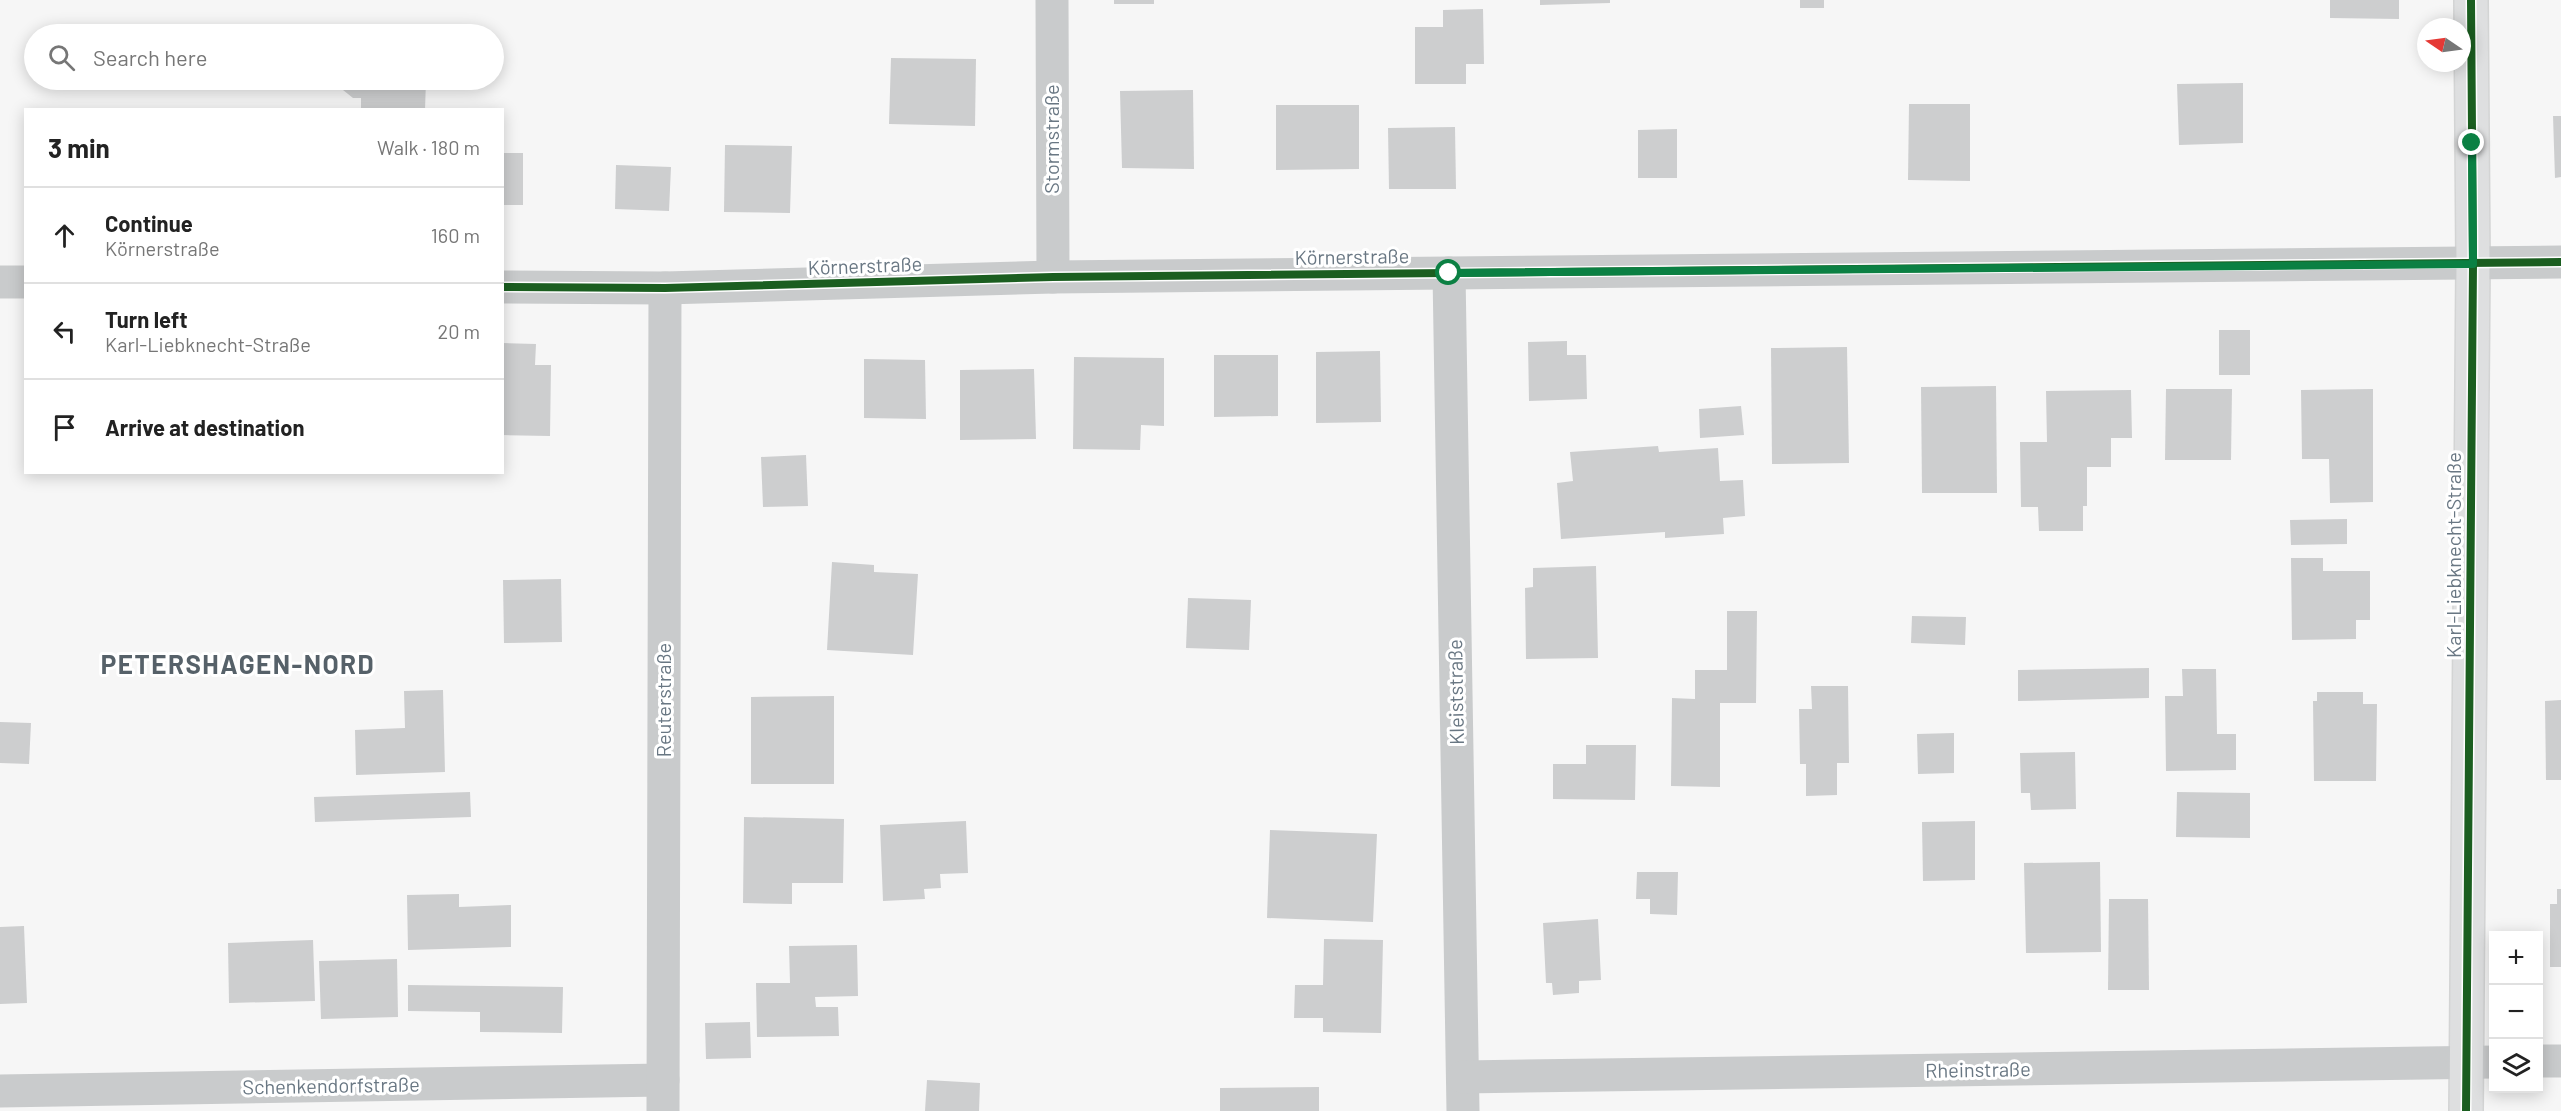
<!DOCTYPE html>
<meta charset="utf-8">
<style>
body{margin:0;font-family:Barlow,sans-serif;background:#f2f2f2;color:#222}
.controls{position:absolute;right:18px;bottom:18px;display:grid;overflow:hidden;border-radius:0px;box-shadow:0 3px 15px #0003}
.controls button{width:54px;height:54px;display:grid;place-items:center;padding:0;border:0;border-bottom:2px solid #e0e0e0;background:#fff;color:#222;font:30px sans-serif}
.compass{position:absolute;left:2417px;top:18px;width:54px;height:54px;border-radius:50%;background:#fff;box-shadow:0 3px 15px #0003;rotate:283deg}
.stop{position:absolute;width:18px;height:18px;margin:-14px;border:4px solid #0b8043;border-radius:50%;background:#fff}
.stop.end{background:#0b8043;border-color:#fff;box-shadow:0 2px 6px #0008}
.list{margin:0;padding:0;list-style:none}
h2{display:flex;justify-content:space-between;align-items:center;height:78px;margin:0;padding:0 24px;font-size:26px}
h2 small{font-size:20px;font-weight:400;color:#767676}
.list li{display:grid;grid-template-columns:39px 1fr auto;gap:18px;align-items:center;box-sizing:border-box;height:96px;padding:0 24px;border-top:2px solid #e0e0e0}
.list b{display:block;font-size:22px;white-space:nowrap}
.list p{margin:0;font-size:20px;white-space:nowrap;color:#767676}
.list em{font-size:20px;font-style:normal;color:#767676}
.icon{flex:none;width:33px;height:33px;fill:none;stroke:currentColor;stroke-width:2;stroke-linecap:round;stroke-linejoin:round}
.map{position:relative;flex:none;width:2561px;height:1111px;overflow:hidden}
.search{position:absolute;background:#fff;box-shadow:0 3px 15px #0003;left:24px;top:24px;width:480px;height:66px;display:flex;align-items:center;gap:15px;box-sizing:border-box;padding:0 21px;border-radius:33px;color:#767676;font-size:22px}
.panel{position:absolute;background:#fff;box-shadow:0 3px 15px #0003;left:24px;top:108px;width:480px;height:366px;border-radius:0px}
.map>svg:first-child{display:block}
.building{fill:#cdcecf}
.lines{fill:none;stroke-linecap:round;stroke-linejoin:round}
.secondary-casing{stroke:#d3d4d4;stroke-width:36}
.street{stroke:#c9cbcc;stroke-width:33}
.secondary{stroke:#dedfe0;stroke-width:33}
.cycleway-casing{stroke:#fff;stroke-width:11}
.cycleway{stroke:#1b5e20;stroke-width:8}
.route{stroke:#0b8043;stroke-width:8}
.labels{text-anchor:middle;stroke-width:6;stroke-linejoin:round;paint-order:stroke}
.street-label{font-size:20px;fill:#697783;stroke:#fff}
.district-label{font-size:26px;font-weight:bold;letter-spacing:1.5px;fill:#566169;stroke:#fff}
</style>
<div class="map">
<svg width="2561" height="1111" viewBox="0 0 2561 1111">
<rect width="100%" height="100%" fill="#f6f6f6"/>
<!-- building -->
<g class="building">
<rect x="1114" y="0" width="40" height="4"/>
<polygon points="1540,0 1610,0 1610,3 1540,5"/>
<rect x="1800" y="0" width="24" height="8"/>
<polygon points="2330,0 2399,0 2399,19 2330,18"/>
<polygon points="1483,9 1484,64 1466,64 1466,84 1415,84 1415,27 1443,27 1443,10"/>
<polygon points="891,58 976,59 975,126 889,124"/>
<polygon points="344,80 426,80 425,110 361,110 361,98 353,98 343,90"/>
<polygon points="2243,83 2243,143 2179,145 2177,84"/>
<polygon points="1193,90 1194,169 1122,168 1120,91"/>
<polygon points="1909,104 1970,104 1970,181 1908,180"/>
<polygon points="1276,105 1359,105 1359,169 1276,170"/>
<polygon points="2553,116 2561,116 2561,177 2555,178"/>
<polygon points="1455,127 1456,189 1389,189 1388,128"/>
<polygon points="1677,129 1677,178 1638,178 1638,130"/>
<polygon points="725,145 792,146 790,213 724,212"/>
<rect x="502" y="153" width="21" height="52"/>
<polygon points="616,165 671,167 669,211 615,209"/>
<rect x="2219" y="330" width="31" height="45"/>
<polygon points="1567,341 1567,355 1586,355 1587,399 1529,401 1528,342"/>
<polygon points="503,343 536,344 535,365 551,365 550,436 502,435"/>
<polygon points="1847,347 1849,463 1772,464 1771,348"/>
<polygon points="1380,351 1381,422 1316,423 1316,352"/>
<polygon points="1214,355 1278,355 1278,416 1214,417"/>
<polygon points="1074,357 1164,358 1164,426 1141,425 1140,450 1073,449"/>
<polygon points="864,359 925,360 926,419 864,418"/>
<polygon points="1034,369 1036,439 960,440 960,370"/>
<polygon points="1996,386 1997,493 1922,493 1921,387"/>
<polygon points="2166,389 2232,389 2231,460 2165,460"/>
<polygon points="2373,389 2373,502 2330,503 2329,459 2302,459 2301,390"/>
<polygon points="2131,390 2132,438 2111,438 2111,467 2087,467 2087,506 2083,506 2083,531 2039,531 2038,507 2021,507 2020,442 2047,442 2046,391"/>
<polygon points="1741,406 1744,435 1700,438 1699,409"/>
<polygon points="1658,446 1659,452 1718,448 1720,481 1743,480 1745,516 1723,518 1724,534 1665,538 1665,532 1561,539 1557,483 1573,481 1570,452"/>
<polygon points="806,455 808,506 763,507 761,457"/>
<polygon points="2347,519 2347,544 2291,545 2290,520"/>
<polygon points="2291,558 2323,558 2323,571 2370,571 2370,620 2356,620 2356,639 2292,640"/>
<polygon points="832,562 874,565 874,572 918,574 913,655 827,650"/>
<polygon points="1596,566 1598,658 1526,659 1525,588 1533,587 1533,568"/>
<polygon points="561,579 562,642 504,643 503,580"/>
<polygon points="1188,598 1251,600 1249,650 1186,648"/>
<polygon points="1727,611 1757,611 1756,703 1720,703 1720,787 1671,786 1672,698 1695,699 1695,670 1727,670"/>
<polygon points="1912,616 1966,617 1965,645 1911,643"/>
<polygon points="2149,668 2149,698 2018,701 2018,670"/>
<polygon points="2182,669 2216,669 2217,734 2236,734 2236,770 2166,771 2165,696 2183,696"/>
<polygon points="1811,686 1848,686 1849,763 1837,763 1837,795 1806,796 1806,764 1800,764 1799,709 1812,709"/>
<polygon points="443,690 445,772 356,775 355,730 405,728 404,691"/>
<polygon points="2317,692 2363,692 2363,704 2377,704 2376,781 2314,781 2313,701 2317,701"/>
<polygon points="834,696 834,784 751,784 751,697"/>
<polygon points="2561,700 2561,780 2546,780 2545,701"/>
<polygon points="0,722 31,723 29,764 0,763"/>
<polygon points="1954,733 1954,773 1918,774 1917,734"/>
<polygon points="1586,745 1636,745 1635,800 1553,799 1553,764 1586,764"/>
<polygon points="2075,752 2076,809 2031,810 2030,793 2021,793 2020,753"/>
<polygon points="470,792 471,817 315,822 314,797"/>
<polygon points="2177,792 2250,793 2250,838 2176,837"/>
<polygon points="744,817 844,819 843,883 792,883 792,904 743,903"/>
<polygon points="966,821 968,873 940,874 941,888 924,889 925,899 883,901 880,825"/>
<polygon points="1975,821 1975,880 1923,881 1922,822"/>
<polygon points="1270,830 1377,834 1373,922 1267,918"/>
<polygon points="2100,862 2101,952 2026,953 2024,863"/>
<polygon points="1637,872 1678,872 1677,915 1650,914 1650,899 1636,899"/>
<polygon points="2557,889 2561,889 2561,967 2550,967 2550,904 2557,904"/>
<polygon points="459,894 459,907 511,905 511,947 408,950 407,895"/>
<polygon points="2109,899 2148,899 2149,990 2108,990"/>
<polygon points="1598,919 1601,980 1579,981 1579,993 1553,995 1552,983 1546,983 1543,923"/>
<polygon points="24,926 27,1003 0,1004 0,927"/>
<polygon points="1324,939 1383,940 1381,1033 1323,1032 1323,1018 1294,1018 1295,985 1323,985"/>
<polygon points="313,940 315,1001 229,1003 228,943"/>
<polygon points="857,945 858,996 815,997 816,1007 838,1007 839,1036 757,1037 756,983 790,983 789,946"/>
<polygon points="397,959 398,1017 321,1019 319,961"/>
<polygon points="408,985 563,987 562,1033 480,1032 480,1012 408,1011"/>
<polygon points="750,1022 751,1058 706,1059 705,1023"/>
<polygon points="927,1080 980,1083 979,1111 925,1111"/>
<polygon points="1319,1087 1319,1111 1220,1111 1220,1088"/>
</g>
<g class="lines">
<defs>
<polyline id="secondary" points="2466,1111 2473,264 2471,0"/>
</defs>
<!-- secondary casing -->
<use href="#secondary" class="secondary-casing"/>
<!-- street -->
<g class="street">
<polyline points="1052,0 1053,277"/>
<polyline points="1449,273 1463,1111"/>
<polyline points="0,282 26,282"/>
<polyline points="502,287 665,288 1053,277 2561,262"/>
<polyline points="2538,1061 2561,1061"/>
<polyline points="1463,1077 2494,1062"/>
<polyline points="0,1091 663,1080"/>
<polyline points="663,1111 665,288"/>
</g>
<!-- secondary -->
<use href="#secondary" class="secondary"/>
<defs>
<g id="cycleway">
<polyline points="502,287 665,288 1053,277 2561,262"/>
<polyline points="2466,1111 2473,264 2471,0"/>
</g>
</defs>
<!-- cycleway casing -->
<use href="#cycleway" class="cycleway-casing"/>
<!-- cycleway -->
<use href="#cycleway" class="cycleway"/>
</g>
<g class="lines">
<!-- route -->
<polyline class="route" points="1449,273 2473,264 2472,143"/>
</g>
<g class="labels">
<!-- street labels -->
<g class="street-label">
<text transform="translate(1052 139) rotate(-90)" y="7">Stormstraße</text>
<text transform="translate(1352 257) rotate(-1)" y="7">Körnerstraße</text>
<text transform="translate(865 266) rotate(-2)" y="7">Körnerstraße</text>
<text transform="translate(2454 555) rotate(-90)" y="7">Karl-Liebknecht-Straße</text>
<text transform="translate(1456 692) rotate(-91)" y="7">Kleiststraße</text>
<text transform="translate(664 700) rotate(-90)" y="7">Reuterstraße</text>
<text transform="translate(1978 1070) rotate(-1)" y="7">Rheinstraße</text>
<text transform="translate(331 1086) rotate(-1)" y="7">Schenkendorfstraße</text>
</g>
<!-- district labels -->
<g class="district-label">
<text x="238" y="674">PETERSHAGEN-NORD</text>
</g>
</g>
</svg>
<div class="controls">
<button>+</button>
<button>−</button>
<button><svg class="icon" aria-label="layers" viewBox="0 0 24 24"><path d="M12 4l9 5-9 5-9-5zM3 14l9 5 9-5"/></svg></button>
</div>
<svg class="compass" viewBox="-18 -18 36 36"><path d="M0-13l5 13h-10z" fill="#e53935"/><path d="M0 13l5-13h-10z" fill="#767676"/></svg>
<div class="stop" style="left:1449px;top:273px"></div>
<div class="stop end" style="left:2472px;top:143px"></div>
<div class="search"><svg class="icon" aria-label="search" viewBox="0 0 24 24"><circle cx="10" cy="10" r="6"/><path d="M15 15l6 6"/></svg>Search here</div>
<section class="panel">
<h2>3 min<small>Walk · 180 m</small></h2>
<ul class="list">
<li><svg class="icon" aria-label="ahead" viewBox="0 0 24 24"><path d="M12 20V5M6 11l6-6 6 6"/></svg><div><b>Continue</b><p>Körnerstraße</p></div><em>160 m</em></li>
<li><svg class="icon" aria-label="left" viewBox="0 0 24 24"><path d="M17 20v-9H6M10 6l-5 5 5 5"/></svg><div><b>Turn left</b><p>Karl-Liebknecht-Straße</p></div><em>20 m</em></li>
<li><svg class="icon" aria-label="arrive" viewBox="0 0 24 24"><path d="M6 21V4h12l-3 4 3 4H6"/></svg><div><b>Arrive at destination</b></div></li>
</ul>
</section>
</div>
